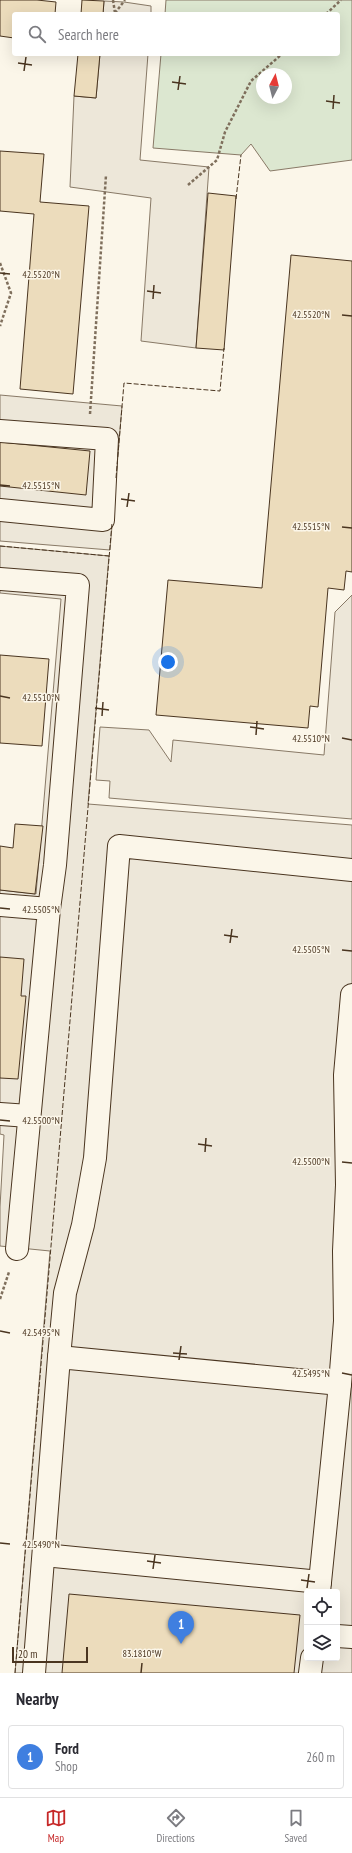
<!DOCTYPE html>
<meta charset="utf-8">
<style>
body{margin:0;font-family:"PT Sans Narrow",sans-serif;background:#f2f2f3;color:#2b2b33}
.controls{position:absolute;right:12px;bottom:12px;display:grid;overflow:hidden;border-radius:4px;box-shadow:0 4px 16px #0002}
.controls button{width:36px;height:36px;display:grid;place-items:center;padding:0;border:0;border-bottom:1px solid #e1e1e2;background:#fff;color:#2b2b33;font:20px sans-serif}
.compass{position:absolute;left:256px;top:68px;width:36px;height:36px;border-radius:50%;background:#fff;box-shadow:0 4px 16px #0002;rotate:7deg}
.scale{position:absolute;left:12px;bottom:10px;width:76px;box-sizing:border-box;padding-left:4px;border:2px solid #4a3520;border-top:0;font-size:11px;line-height:14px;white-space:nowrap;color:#4a3520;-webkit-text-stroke:3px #fbf6e9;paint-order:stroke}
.you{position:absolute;left:168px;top:662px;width:14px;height:14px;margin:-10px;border:3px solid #fff;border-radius:50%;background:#1a73e8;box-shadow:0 0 0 6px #1a73e833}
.badge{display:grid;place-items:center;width:26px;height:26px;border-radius:50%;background:#c62828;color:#fff;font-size:13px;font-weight:700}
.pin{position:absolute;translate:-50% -33px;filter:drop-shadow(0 1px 2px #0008)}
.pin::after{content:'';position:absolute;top:21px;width:14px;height:12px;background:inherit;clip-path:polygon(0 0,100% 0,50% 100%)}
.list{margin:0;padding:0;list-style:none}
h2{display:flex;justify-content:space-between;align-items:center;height:52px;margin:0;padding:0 16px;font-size:17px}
h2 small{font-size:13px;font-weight:400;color:#7c7c81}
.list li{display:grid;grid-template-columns:26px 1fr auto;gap:12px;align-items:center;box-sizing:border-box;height:64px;margin:0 8px 8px;padding:0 8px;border:1px solid #e1e1e2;border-radius:4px}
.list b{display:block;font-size:15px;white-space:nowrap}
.list p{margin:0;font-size:13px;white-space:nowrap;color:#7c7c81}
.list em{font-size:13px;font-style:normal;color:#7c7c81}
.icon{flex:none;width:22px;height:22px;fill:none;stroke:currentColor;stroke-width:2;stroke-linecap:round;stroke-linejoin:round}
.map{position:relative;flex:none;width:352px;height:1673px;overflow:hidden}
.search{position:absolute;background:#fff;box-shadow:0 4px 16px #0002;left:12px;right:12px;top:12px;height:44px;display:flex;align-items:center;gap:10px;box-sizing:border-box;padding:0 14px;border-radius:4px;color:#7c7c81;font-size:15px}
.sheet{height:124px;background:#fff}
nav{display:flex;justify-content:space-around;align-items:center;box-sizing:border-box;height:56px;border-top:1px solid #e1e1e2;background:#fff;font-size:11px;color:#7c7c81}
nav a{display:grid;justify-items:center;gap:2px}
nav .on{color:#c62828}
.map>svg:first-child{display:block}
.green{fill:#dce7d0;stroke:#887966;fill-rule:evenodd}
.parking{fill:#ede7d9;stroke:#887966;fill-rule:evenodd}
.building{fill:#ecdcbc;stroke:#4a3520}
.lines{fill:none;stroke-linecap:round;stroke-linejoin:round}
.minor-casing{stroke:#4a3520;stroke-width:24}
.path{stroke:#7f6f5c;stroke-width:2.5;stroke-dasharray:3 2;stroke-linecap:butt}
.minor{stroke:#fbf6e9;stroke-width:22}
.fence{stroke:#4a3520;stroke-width:1;stroke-dasharray:5 2;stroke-linecap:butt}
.ticks{fill:none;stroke:#4a3520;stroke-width:1.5}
.ticks-label{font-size:10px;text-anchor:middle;fill:#4a3520;stroke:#fbf6e9;stroke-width:3;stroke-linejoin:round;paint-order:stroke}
</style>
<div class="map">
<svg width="352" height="1673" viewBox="0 0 352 1673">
<rect width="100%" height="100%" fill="#fbf6e9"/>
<!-- green -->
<path class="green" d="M 166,0 L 352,0 L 352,160 L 270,171 L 251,144 L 241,155 L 153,148 L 161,54 L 338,54 L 338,14 L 165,14 ZM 262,74 L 286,74 L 286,98 L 262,98 Z"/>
<!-- parking -->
<g class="parking">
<polygon points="104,1 124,2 151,6 151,14 103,14"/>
<polygon points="100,54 148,54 140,160 209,167 196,348 141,341 151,198 70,187 74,96 96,98"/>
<polygon points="0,395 122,406 110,550 0,541"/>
<path d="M 0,546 L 109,556 L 88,804 L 352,825 L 352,1673 L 15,1673 L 50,1251 L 0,1246 L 0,1207 L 4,1135 L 0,1134 L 0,890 L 36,894 L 61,599 L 0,593 ZM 307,1592 L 337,1592 L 337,1658 L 307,1658 Z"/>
<polygon points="352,595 352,819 109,798 110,781 96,780 100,727 149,730 171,762 173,740 324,755 335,612"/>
</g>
<!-- building -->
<g class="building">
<polygon points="0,0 37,0 56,2 55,14 14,14 14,38 0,36"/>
<polygon points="82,0 104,1 103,14 81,14"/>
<polygon points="78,54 100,54 96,98 74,96"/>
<polygon points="0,151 44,154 40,202 89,206 73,394 20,389 34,214 0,211"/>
<polygon points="208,193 236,196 224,350 196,348"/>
<polygon points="291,255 352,261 352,572 346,571 344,590 328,588 318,707 310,706 308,728 156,715 168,580 262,588"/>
<polygon points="0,442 90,451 86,495 0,486"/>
<polygon points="0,655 49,659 42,746 0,743"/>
<polygon points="15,824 43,826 35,894 0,890 0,846 13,848"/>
<polygon points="0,957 24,959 21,996 26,996 18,1079 0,1078"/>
<polygon points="69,1594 300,1615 294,1673 62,1673"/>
</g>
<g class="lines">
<defs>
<g id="minor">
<polyline points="0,431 107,439 103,520 0,510"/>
<polyline points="0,579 78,585 55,865 49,909"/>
<polyline points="0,905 49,909 17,1249"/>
<polyline points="0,1114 29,1116"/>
<polyline points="59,1357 65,1293 83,1225 95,1158 119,846 352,870"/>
<polyline points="340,1384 345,1321 344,1251 347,1185 345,1075 352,995"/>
<polyline points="44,1555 320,1582"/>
<polyline points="337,1636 352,1637"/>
<polyline points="34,1673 59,1357 340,1384 319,1592"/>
<polyline points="310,1673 312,1658"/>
</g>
</defs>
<!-- minor casing -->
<use href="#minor" class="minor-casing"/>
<!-- path -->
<g class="path">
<polyline points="113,0 115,13"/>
<polyline points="115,13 125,0"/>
<polyline points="326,14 341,0"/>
<polyline points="188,185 217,160 225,132 251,81 282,54"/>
<polyline points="0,263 11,293 0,326"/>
<polyline points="90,414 106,175"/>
<polyline points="0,1299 9,1272"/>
</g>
<!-- minor -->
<use href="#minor" class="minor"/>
<!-- fence -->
<g class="fence">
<polyline points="236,199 241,155"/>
<polyline points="116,478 124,383 220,391 224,348"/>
<polyline points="0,546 109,556"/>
<polyline points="15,1673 112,523"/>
</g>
</g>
<!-- ticks -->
<path class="ticks" d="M 18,63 L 32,65M 24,71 L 26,57M 172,82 L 186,84M 178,90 L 180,76M 326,101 L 340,103M 333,109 L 334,95M 0,273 L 10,274M 147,291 L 161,293M 153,299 L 154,285M 342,315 L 352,316M 0,485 L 10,486M 121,499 L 135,501M 127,507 L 129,493M 342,527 L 352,528M 0,696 L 10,698M 95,708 L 109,710M 102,716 L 103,702M 250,727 L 264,729M 256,735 L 257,721M 342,738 L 352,740M 0,908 L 10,909M 224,935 L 238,937M 230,943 L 232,929M 342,950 L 352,951M 0,1120 L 10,1121M 198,1144 L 212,1146M 205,1152 L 206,1138M 342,1162 L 352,1163M 0,1331 L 10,1333M 173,1353 L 187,1354M 179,1360 L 181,1346M 342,1373 L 352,1375M 0,1543 L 10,1544M 147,1561 L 161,1563M 153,1569 L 155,1555M 301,1580 L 315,1582M 307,1588 L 309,1574M 141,1673 L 142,1663"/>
<g class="ticks-label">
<text x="41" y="278">42.5520°N</text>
<text x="311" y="318">42.5520°N</text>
<text x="41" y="489">42.5515°N</text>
<text x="311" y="530">42.5515°N</text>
<text x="41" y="701">42.5510°N</text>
<text x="311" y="742">42.5510°N</text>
<text x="41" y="913">42.5505°N</text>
<text x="311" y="953">42.5505°N</text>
<text x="41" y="1124">42.5500°N</text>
<text x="311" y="1165">42.5500°N</text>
<text x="41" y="1336">42.5495°N</text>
<text x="311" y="1377">42.5495°N</text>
<text x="41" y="1548">42.5490°N</text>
<text x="142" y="1657">83.1810°W</text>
</g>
</svg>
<div class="controls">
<button><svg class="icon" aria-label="locate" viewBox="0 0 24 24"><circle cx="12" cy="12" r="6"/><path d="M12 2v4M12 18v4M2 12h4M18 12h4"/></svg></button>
<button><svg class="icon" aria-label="layers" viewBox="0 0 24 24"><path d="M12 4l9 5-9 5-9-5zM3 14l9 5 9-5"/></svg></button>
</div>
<svg class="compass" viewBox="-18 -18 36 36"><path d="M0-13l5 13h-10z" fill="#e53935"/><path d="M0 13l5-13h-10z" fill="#7c7c81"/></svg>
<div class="scale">20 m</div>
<div class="you"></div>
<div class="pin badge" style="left:181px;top:1644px;background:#3f7fe0">1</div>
<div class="search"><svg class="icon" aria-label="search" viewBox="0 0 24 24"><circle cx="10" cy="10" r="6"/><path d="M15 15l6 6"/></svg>Search here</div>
</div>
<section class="sheet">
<h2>Nearby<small></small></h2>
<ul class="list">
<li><span class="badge" style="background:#3f7fe0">1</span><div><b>Ford</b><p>Shop</p></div><em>260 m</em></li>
</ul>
</section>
<nav>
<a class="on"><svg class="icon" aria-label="map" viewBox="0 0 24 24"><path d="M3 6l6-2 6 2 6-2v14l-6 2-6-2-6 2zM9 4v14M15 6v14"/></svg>Map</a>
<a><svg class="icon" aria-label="directions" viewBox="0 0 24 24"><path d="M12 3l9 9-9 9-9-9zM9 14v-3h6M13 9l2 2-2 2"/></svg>Directions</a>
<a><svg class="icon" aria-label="saved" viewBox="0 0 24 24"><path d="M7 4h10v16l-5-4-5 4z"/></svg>Saved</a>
</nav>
